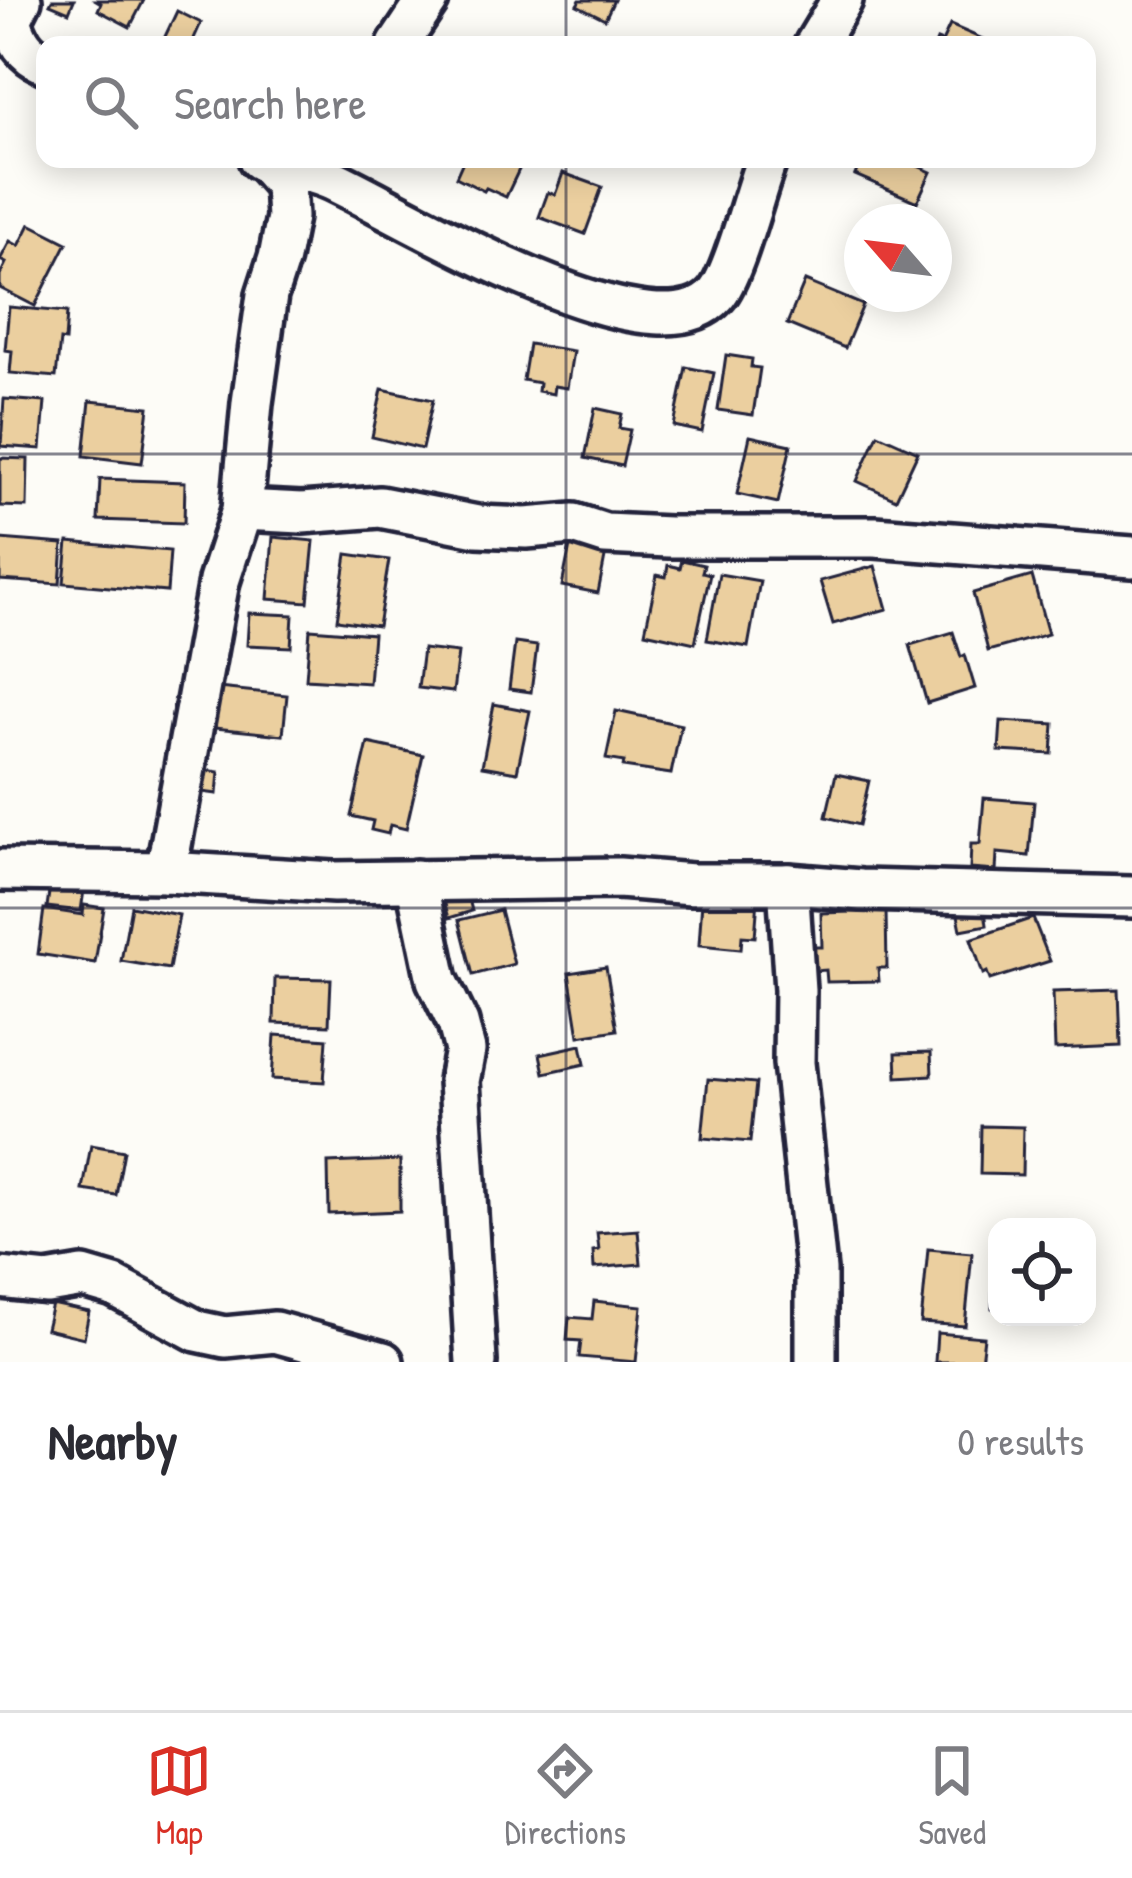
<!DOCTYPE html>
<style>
body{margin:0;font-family:"Patrick Hand",sans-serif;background:#f7f7f7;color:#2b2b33}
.controls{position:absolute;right:36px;bottom:36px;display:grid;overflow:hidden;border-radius:24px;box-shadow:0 6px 30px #0003}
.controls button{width:108px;height:108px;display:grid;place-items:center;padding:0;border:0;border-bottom:3px solid #e1e1e2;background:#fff;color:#2b2b33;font:60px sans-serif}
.compass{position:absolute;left:844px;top:204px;width:108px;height:108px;border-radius:50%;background:#fff;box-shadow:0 6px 30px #0003;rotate:298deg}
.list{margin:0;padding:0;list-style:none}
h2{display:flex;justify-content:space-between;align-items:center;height:156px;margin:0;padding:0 48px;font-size:51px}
h2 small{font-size:39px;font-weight:400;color:#7c7c81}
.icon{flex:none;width:66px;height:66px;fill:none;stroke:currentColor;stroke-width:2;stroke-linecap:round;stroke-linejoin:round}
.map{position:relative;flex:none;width:1132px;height:1362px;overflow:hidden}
.search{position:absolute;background:#fff;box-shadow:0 6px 30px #0003;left:36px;right:36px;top:36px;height:132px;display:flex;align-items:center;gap:30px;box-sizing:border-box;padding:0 42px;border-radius:24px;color:#7c7c81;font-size:45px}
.sheet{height:348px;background:#fff}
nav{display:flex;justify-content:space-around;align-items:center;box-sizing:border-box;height:168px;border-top:3px solid #e1e1e2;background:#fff;font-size:33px;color:#7c7c81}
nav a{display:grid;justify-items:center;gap:6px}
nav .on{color:#d93025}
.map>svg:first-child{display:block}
.building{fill:#ebcf9f;stroke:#22223b;stroke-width:3}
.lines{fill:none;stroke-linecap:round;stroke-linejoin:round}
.minor-casing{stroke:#22223b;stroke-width:48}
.minor{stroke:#fdfcf7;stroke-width:39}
.grid{fill:none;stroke:#22223b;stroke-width:3;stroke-opacity:0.55}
</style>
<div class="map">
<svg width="1132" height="1362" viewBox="0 0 1132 1362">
<rect width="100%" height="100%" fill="#fdfcf7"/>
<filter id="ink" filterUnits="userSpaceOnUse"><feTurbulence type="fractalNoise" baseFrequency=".00833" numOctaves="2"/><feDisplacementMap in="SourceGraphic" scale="24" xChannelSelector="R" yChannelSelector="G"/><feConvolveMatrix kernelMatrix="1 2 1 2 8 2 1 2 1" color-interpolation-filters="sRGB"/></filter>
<g filter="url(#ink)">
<!-- building -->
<g class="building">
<polygon points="52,0 74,0 69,12 50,4"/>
<polygon points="96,0 144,0 130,27 98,10 101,3"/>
<polygon points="580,0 614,0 605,19 577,5"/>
<polygon points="177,11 201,23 191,45 161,45"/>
<polygon points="950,25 992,43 991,45 935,45 937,40 942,42"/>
<polygon points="464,159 524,159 506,197 486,188 484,191 456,177"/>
<polygon points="862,159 902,159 931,172 917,202 855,175"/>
<polygon points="563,173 602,187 585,234 539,217 548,192 555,195"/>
<polygon points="30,224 67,243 35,306 0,288 0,275 6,263 0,260 10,241 19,246"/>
<polygon points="805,281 863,305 845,348 787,324"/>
<polygon points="9,307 67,312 65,341 60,340 56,377 10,373 12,351 5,350"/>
<polygon points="529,344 573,351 567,388 554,386 553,394 538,391 539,383 523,380"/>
<polygon points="726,355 752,359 751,367 760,368 753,415 718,410"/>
<polygon points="686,367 714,373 702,432 674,426"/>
<polygon points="382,389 433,400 422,449 372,437"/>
<polygon points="4,399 45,402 41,449 1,446"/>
<polygon points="90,401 149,407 142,463 84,456"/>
<polygon points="595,408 622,414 619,428 630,430 622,466 585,458"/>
<polygon points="878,434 918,452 896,499 857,481"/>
<polygon points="750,436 791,445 778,503 737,494"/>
<polygon points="0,458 28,459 27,507 0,506"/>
<polygon points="100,479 185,482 184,523 98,520"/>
<polygon points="273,537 314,541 308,602 268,599"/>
<polygon points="0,539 63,544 60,584 0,580"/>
<polygon points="68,542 170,551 167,592 64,583"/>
<polygon points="583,543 606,552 598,593 562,586 570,546 582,548"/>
<polygon points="347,554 389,560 378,626 337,620"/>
<polygon points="682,560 704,565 702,572 710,574 695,643 645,632 657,575 666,577 668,565 680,568"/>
<polygon points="875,566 887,609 833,624 820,581"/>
<polygon points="719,574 760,581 748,647 707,640"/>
<polygon points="1032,576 1048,634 988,651 973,593"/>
<polygon points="249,613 293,615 291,647 247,645"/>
<polygon points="310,629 373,634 369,683 306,679"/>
<polygon points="953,632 961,657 965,655 975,688 927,703 910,645"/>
<polygon points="515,643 537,646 531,692 509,689"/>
<polygon points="423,649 458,653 453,692 418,688"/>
<polygon points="218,688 287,695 283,735 214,728"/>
<polygon points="494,704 530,711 517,772 482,766"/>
<polygon points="616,711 681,725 671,774 623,767 624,762 606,759"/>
<polygon points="1001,721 1054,724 1052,754 999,751"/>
<polygon points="368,743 423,755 406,829 390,825 388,834 371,830 373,821 351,816"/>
<polygon points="198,769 219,772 217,794 195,791"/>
<polygon points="836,774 869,781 859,825 826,817"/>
<polygon points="984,798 1034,802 1029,856 997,853 996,871 970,869 971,844 980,844"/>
<polygon points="50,885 84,890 81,911 47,907"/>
<polygon points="468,895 472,911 449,918 444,901"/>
<polygon points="758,899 755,937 742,936 741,949 699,945 702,901"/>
<polygon points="984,904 987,925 961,930 957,910"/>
<polygon points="84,905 104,908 95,963 38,954 44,909 83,915"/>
<polygon points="131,906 179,915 169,969 121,961"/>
<polygon points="500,910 514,964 473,975 459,920"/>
<polygon points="886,911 887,968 878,968 879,981 827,982 826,970 814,971 813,947 822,947 821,913"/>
<polygon points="1033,918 1050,961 990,980 987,972 983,974 971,939"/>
<polygon points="606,967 617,1030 579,1036 569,973"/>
<polygon points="275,978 331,979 329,1025 274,1023"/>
<polygon points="1119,990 1121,1046 1055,1049 1053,992"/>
<polygon points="275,1035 327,1039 324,1082 272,1079"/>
<polygon points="581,1045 585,1064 544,1073 540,1054"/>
<polygon points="931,1052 932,1075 897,1077 896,1053"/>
<polygon points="708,1079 756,1083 750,1142 702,1138"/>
<polygon points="981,1126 1023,1127 1022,1175 980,1174"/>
<polygon points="91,1145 124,1151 116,1195 83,1190"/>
<polygon points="400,1160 400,1211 329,1214 328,1163"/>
<polygon points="638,1230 641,1264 594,1268 593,1251 599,1250 597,1233"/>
<polygon points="928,1249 972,1253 965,1326 921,1323"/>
<polygon points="993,1270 997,1270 997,1309 992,1308"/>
<polygon points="594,1301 642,1306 636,1362 579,1357 581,1341 567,1340 569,1317 592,1319"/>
<polygon points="52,1304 89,1312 84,1338 46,1329"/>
<polygon points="937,1333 984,1337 981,1362 935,1362"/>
</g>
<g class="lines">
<defs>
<g id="minor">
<path d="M 21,0 L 11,20 C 17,40 24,54 45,63"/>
<polyline points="398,45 428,0"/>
<polyline points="815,45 842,0"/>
<path d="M 259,159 C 282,167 307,169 330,179 C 399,210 652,368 716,295 C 735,273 754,191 767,159"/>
<polyline points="242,510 302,513 380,507 477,526 526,528 574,524 605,534 669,537 875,537 1132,557"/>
<polyline points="0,870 166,872 334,882 619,878 692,884 788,884 861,890 1132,897"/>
<polyline points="166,872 219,581 242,510 252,403 267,295 279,258 287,217 285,185 264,161"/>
<polyline points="416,880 437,980 458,1023 465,1050 459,1081 476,1362"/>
<polyline points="788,884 795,990 794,1063 816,1270 816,1362"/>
<polyline points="0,1278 47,1283 83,1277 114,1286 197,1331 225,1337 275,1332 383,1362"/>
</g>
</defs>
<!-- minor casing -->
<use href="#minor" class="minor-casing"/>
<!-- minor -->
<use href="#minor" class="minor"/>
</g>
</g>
<!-- grid -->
<path class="grid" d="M 566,0 L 566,45M 566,159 L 566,1362M 0,454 L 1132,454M 0,908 L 1132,908"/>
</svg>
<div class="controls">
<button><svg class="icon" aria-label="locate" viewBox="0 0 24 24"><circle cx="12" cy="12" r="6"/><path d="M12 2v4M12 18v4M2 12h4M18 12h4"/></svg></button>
</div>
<svg class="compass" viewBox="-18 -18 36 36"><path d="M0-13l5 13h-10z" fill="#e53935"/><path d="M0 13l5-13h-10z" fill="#7c7c81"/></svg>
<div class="search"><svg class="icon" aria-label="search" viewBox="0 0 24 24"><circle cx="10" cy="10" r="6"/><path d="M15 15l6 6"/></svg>Search here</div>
</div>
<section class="sheet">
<h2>Nearby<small>0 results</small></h2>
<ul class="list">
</ul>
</section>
<nav>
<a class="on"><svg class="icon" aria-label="map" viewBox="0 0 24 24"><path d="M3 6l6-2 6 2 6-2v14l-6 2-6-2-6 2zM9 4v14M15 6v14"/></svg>Map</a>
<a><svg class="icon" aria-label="directions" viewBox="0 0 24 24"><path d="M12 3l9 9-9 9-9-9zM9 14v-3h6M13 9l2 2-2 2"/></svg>Directions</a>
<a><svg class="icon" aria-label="saved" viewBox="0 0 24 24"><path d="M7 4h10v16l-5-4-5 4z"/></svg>Saved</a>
</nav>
